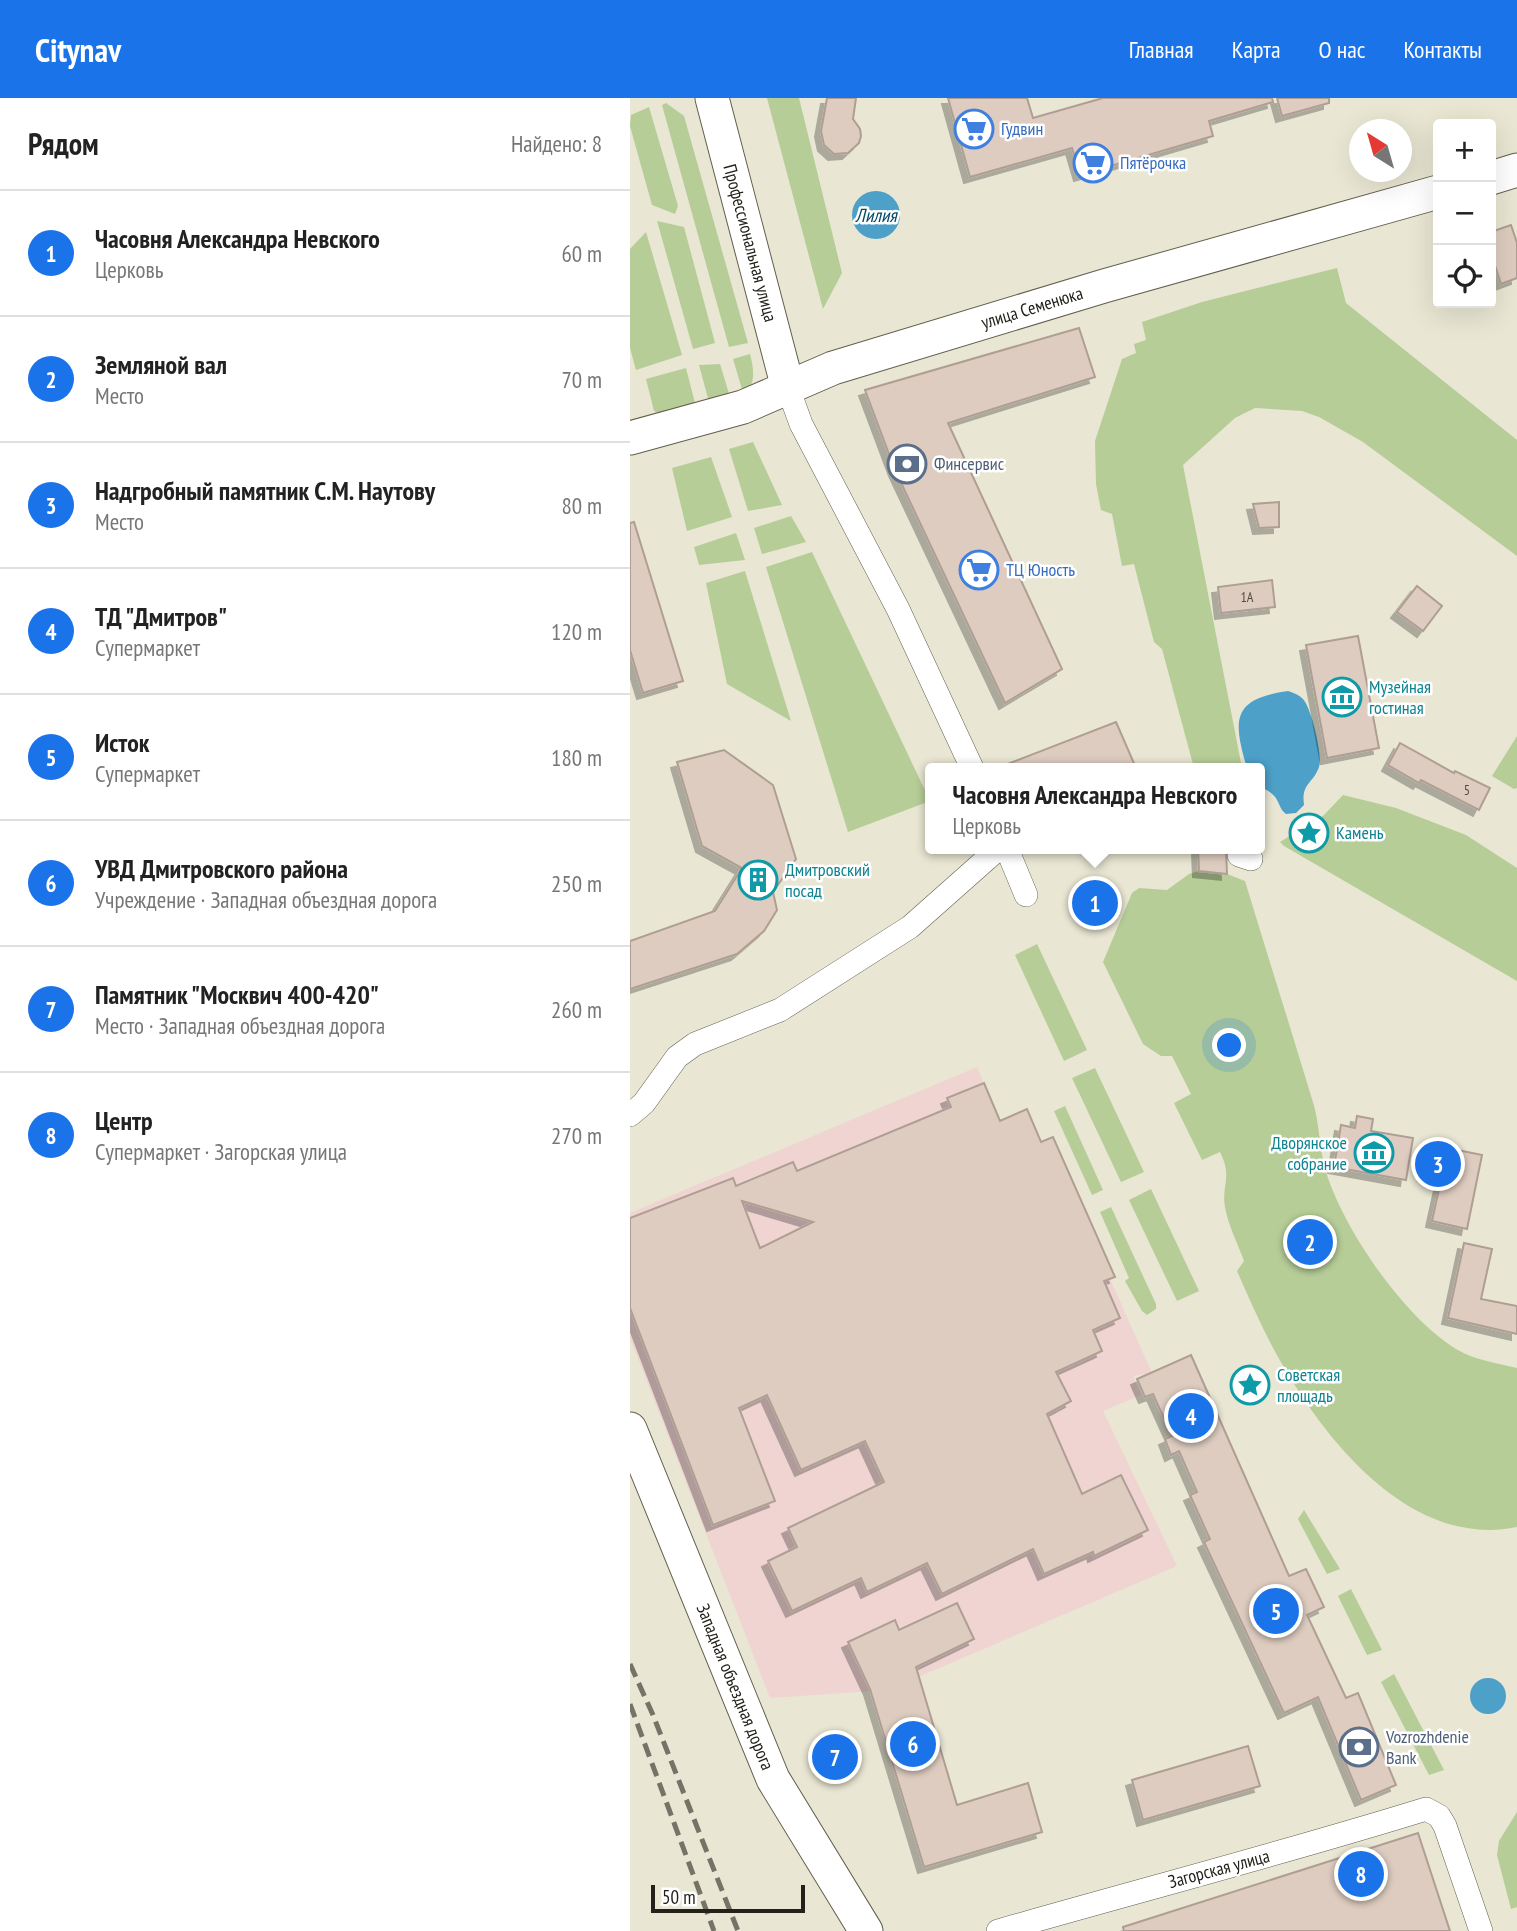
<!DOCTYPE html>
<html lang="ru">
<meta charset="utf-8">
<style>
body{margin:0;font-family:"PT Sans Narrow",sans-serif;background:#f2f2f2;color:#222}
.controls{position:absolute;right:21px;top:21px;display:grid;overflow:hidden;border-radius:7px;box-shadow:0 7px 28px #0002}
.controls button{width:63px;height:63px;display:grid;place-items:center;padding:0;border:0;border-bottom:2px solid #e0e0e0;background:#fff;color:#222;font:35px sans-serif}
.compass{position:absolute;left:719px;top:21px;width:63px;height:63px;border-radius:50%;background:#fff;box-shadow:0 7px 28px #0002;rotate:323deg}
.scale{position:absolute;left:21px;bottom:18px;width:154px;box-sizing:border-box;padding-left:7px;border:4px solid #23211a;border-top:0;font-size:19px;line-height:24px;white-space:nowrap;color:#23211a;-webkit-text-stroke:5px #fff;paint-order:stroke}
.you{position:absolute;left:600px;top:948px;width:24px;height:24px;margin:-18px;border:5px solid #fff;border-radius:50%;background:#1a73e8;box-shadow:0 0 0 10px #1a73e833}
.badge{display:grid;place-items:center;width:46px;height:46px;border-radius:50%;background:#1a73e8;color:#fff;font-size:23px;font-weight:700}
.pin{position:absolute;translate:-50% -50%;border:4px solid #fff;box-shadow:0 2px 7px #0006}
.popup{position:absolute;left:295px;top:665px;width:340px;height:91px;box-sizing:border-box;display:grid;place-content:center;border-radius:7px;background:#fff;filter:drop-shadow(0 2px 5px #0005);font-size:23px;white-space:nowrap;color:#767676}
.popup b{font-size:26px;color:#222}
.popup::after{content:'';position:absolute;left:50%;top:100%;margin-left:-14px;border:14px solid transparent;border-top-color:#fff}
.list{margin:0;padding:0;list-style:none}
h2{display:flex;justify-content:space-between;align-items:center;height:91px;margin:0;padding:0 28px;font-size:30px}
h2 small{font-size:23px;font-weight:400;color:#767676}
.list li{display:grid;grid-template-columns:46px 1fr auto;gap:21px;align-items:center;box-sizing:border-box;height:126px;padding:0 28px;border-top:2px solid #e0e0e0}
.list b{display:block;font-size:26px;white-space:nowrap}
.list p{margin:0;font-size:23px;white-space:nowrap;color:#767676}
.list em{font-size:23px;font-style:normal;color:#767676}
.icon{flex:none;width:38px;height:38px;fill:none;stroke:currentColor;stroke-width:2;stroke-linecap:round;stroke-linejoin:round}
.map{position:relative;flex:none;width:887px;height:1833px;overflow:hidden}
header{display:flex;align-items:center;gap:42px;box-sizing:border-box;height:98px;padding:0 35px;background:#1a73e8;color:#fff}
header strong{font-size:33px}
nav{display:flex;gap:38px;margin-inline-start:auto;font-size:24px}
main{display:flex}
aside{flex:1;background:#fff}
.map>svg:first-child{display:block}
.commercial{fill:#efd4d1}
.green{fill:#b6cd98}
.water{fill:#4da0c8}
.building{fill:#deccc0;stroke:#af9e93;stroke-width:2;fill-rule:evenodd;filter:url(#shadow)}
.lines{fill:none;stroke-linecap:round;stroke-linejoin:round}
.street-casing{stroke:#625f4e;stroke-width:24}
.secondary-casing{stroke:#625f4e;stroke-width:35}
.street{stroke:#fff;stroke-width:23}
.secondary{stroke:#fff;stroke-width:33}
.rail{stroke:#757367;stroke-width:5;stroke-dasharray:14 7;stroke-linecap:butt}
.labels{text-anchor:middle;stroke-width:5;stroke-linejoin:round;paint-order:stroke}
.number-label{font-size:14px;fill:#524c44}
.shop-label{font-size:18px;fill:#366cbe;stroke:#fff;text-anchor:start}
.street-label{font-size:18px;fill:#23211a;stroke:#fff}
.service-label{font-size:18px;fill:#4e5e75;stroke:#fff;text-anchor:start}
.culture-label{font-size:18px;fill:#0d838f;stroke:#fff;text-anchor:start}
.water-label{font-size:19px;font-style:italic;fill:#004863;stroke:#fff}
</style>
<header>
<strong>Citynav</strong>
<nav><a>Главная</a><a>Карта</a><a>О нас</a><a>Контакты</a></nav>
</header>
<main>
<aside>
<h2>Рядом<small>Найдено: 8</small></h2>
<ul class="list">
<li><span class="badge">1</span><div><b>Часовня Александра Невского</b><p>Церковь</p></div><em>60 m</em></li>
<li><span class="badge">2</span><div><b>Земляной вал</b><p>Место</p></div><em>70 m</em></li>
<li><span class="badge">3</span><div><b>Надгробный памятник С.М. Наутову</b><p>Место</p></div><em>80 m</em></li>
<li><span class="badge">4</span><div><b>ТД &quot;Дмитров&quot;</b><p>Супермаркет</p></div><em>120 m</em></li>
<li><span class="badge">5</span><div><b>Исток</b><p>Супермаркет</p></div><em>180 m</em></li>
<li><span class="badge">6</span><div><b>УВД Дмитровского района</b><p>Учреждение · Западная объездная дорога</p></div><em>250 m</em></li>
<li><span class="badge">7</span><div><b>Памятник &quot;Москвич 400-420&quot;</b><p>Место · Западная объездная дорога</p></div><em>260 m</em></li>
<li><span class="badge">8</span><div><b>Центр</b><p>Супермаркет · Загорская улица</p></div><em>270 m</em></li>
</ul>
</aside>
<div class="map">
<svg width="887" height="1833" viewBox="0 0 887 1833">
<defs>
<filter id="shadow"><feDropShadow dx="-6" dy="6" stdDeviation="0" flood-color="#0004"/></filter>
</defs>
<rect width="100%" height="100%" fill="#e9e6d3"/>
<!-- commercial -->
<polygon class="commercial" points="347,969 370,1023 397,1011 411,1044 423,1039 485,1179 480,1181 522,1275 503,1278 511,1297 473,1313 547,1468 258,1592 140,1600 0,1240 0,1115"/>
<!-- green -->
<g class="green">
<polygon points="137,0 169,0 212,175 193,211"/>
<polygon points="36,5 54,18 118,245 99,249 32,7"/>
<polygon points="19,9 48,108 45,116 22,107 0,28 1,17"/>
<polygon points="27,123 54,129 85,245 63,251"/>
<polygon points="16,134 52,257 6,272 0,250 0,151"/>
<polygon points="707,170 716,205 887,342 887,458 733,344 689,319 672,313 625,310 605,320 553,367 612,670 564,670 532,551 524,544 504,466 492,468 482,416 471,412 466,386 465,343 492,261 506,255 504,246 516,242 512,224 572,204"/>
<path d="M 120,256 C 124,272 126,285 114,298 L 103,261 Z"/>
<polygon points="90,266 100,299 79,304 69,267"/>
<polygon points="56,270 67,313 41,321 24,313 16,281"/>
<polygon points="123,344 152,407 118,413 99,351"/>
<polygon points="81,359 102,419 57,433 42,370"/>
<polygon points="161,418 176,444 132,456 124,430"/>
<polygon points="106,435 115,462 69,467 64,449"/>
<polygon points="182,454 300,703 218,734 136,469"/>
<polygon points="115,473 161,623 97,586 76,485"/>
<polygon points="887,638 887,690 884,691 862,678"/>
<polygon points="713,697 766,710 836,737 887,770 887,883 654,748 650,744 694,717"/>
<path d="M 569,773 L 597,776 L 615,783 C 637,856 660,928 682,1001 C 690,1025 689,1051 696,1074 C 714,1132 774,1219 826,1251 C 844,1262 867,1265 887,1270 L 887,1429 C 776,1452 687,1333 641,1246 C 629,1223 618,1198 607,1173 L 614,1163 C 608,1146 598,1127 595,1109 C 591,1088 603,1079 590,1054 L 572,1062 L 544,1005 L 561,996 L 542,958 L 531,958 L 513,946 L 473,864 L 502,795 L 509,790 L 537,792 L 559,776 Z"/>
<polygon points="407,846 457,952 434,963 385,857"/>
<polygon points="465,970 514,1074 491,1084 442,980"/>
<polygon points="435,1008 473,1092 462,1097 424,1013"/>
<polygon points="521,1091 569,1193 547,1203 499,1102"/>
<polygon points="481,1109 526,1206 526,1211 517,1217 512,1213 495,1183 499,1180 470,1114"/>
<polygon points="674,1412 710,1471 697,1476 668,1421"/>
<polygon points="721,1491 752,1552 737,1557 708,1498"/>
<polygon points="764,1576 814,1672 799,1677 751,1584"/>
<polygon points="887,1714 887,1809 881,1811 867,1757 869,1743"/>
</g>
<!-- water -->
<g class="water">
<circle cx="246" cy="117" r="24"/>
<path d="M 658,593 C 664,595 669,597 673,601 C 681,609 693,658 689,669 C 683,686 671,685 674,707 L 666,715 L 656,716 C 650,711 651,709 647,702 C 644,695 636,692 630,688 L 630,670 L 617,670 C 602,620 603,601 658,593 Z"/>
<circle cx="858" cy="1598" r="18"/>
</g>
<!-- building -->
<g class="building">
<polygon points="197,0 226,0 223,21 230,31 231,38 229,45 218,55 204,56 194,47 191,33"/>
<polygon points="318,0 397,0 403,20 473,0 642,0 643,4 579,23 583,38 450,77 442,50 340,79"/>
<polygon points="647,0 699,0 699,5 652,18"/>
<polygon points="881,127 887,145 887,180 871,186 861,155 861,134"/>
<polygon points="449,230 465,279 318,325 432,571 375,605 265,372 235,292"/>
<polygon points="649,404 649,429 629,430 623,406"/>
<polygon points="4,424 53,583 13,595 0,552 0,425"/>
<polygon points="642,482 645,509 591,515 588,489"/>
<polygon points="787,488 812,508 793,533 767,514"/>
<polygon points="728,538 749,650 697,660 676,547"/>
<polygon points="486,624 506,670 370,670 370,669"/>
<polygon points="770,645 824,675 825,673 860,690 849,712 791,682 789,685 758,667"/>
<polygon points="94,652 143,687 166,761 143,794 147,812 134,833 107,856 0,891 0,843 85,813 112,770 72,748 47,664"/>
<polygon points="568,751 596,751 597,776 569,773"/>
<circle cx="465" cy="805" r="15"/>
<path d="M 354,985 L 370,1023 L 397,1011 L 411,1044 L 423,1039 L 485,1179 L 474,1183 L 490,1220 L 463,1232 L 472,1253 L 426,1274 L 441,1303 L 417,1316 L 452,1396 L 491,1377 L 518,1432 L 464,1458 L 463,1454 L 414,1476 L 403,1451 L 312,1496 L 297,1465 L 237,1494 L 231,1480 L 162,1513 L 138,1463 L 167,1449 L 158,1430 L 254,1384 L 235,1343 L 171,1372 L 137,1297 L 109,1310 L 145,1403 L 83,1427 L 0,1210 L 0,1120 L 103,1080 L 106,1088 L 163,1064 L 167,1073 L 321,1009 L 317,1000 ZM 112,1103 L 183,1124 L 130,1150 Z"/>
<polygon points="727,1018 743,1021 741,1033 783,1040 776,1082 704,1069 711,1027 725,1030"/>
<polygon points="818,1050 852,1057 837,1131 802,1123"/>
<polygon points="834,1145 862,1151 851,1201 887,1208 887,1236 818,1220"/>
<polygon points="561,1257 659,1478 676,1471 694,1509 677,1517 716,1600 728,1595 766,1687 731,1702 688,1599 654,1615 574,1444 580,1441 560,1397 567,1394 549,1353 541,1357 535,1341 542,1338 523,1296 515,1299 507,1281"/>
<polygon points="327,1505 344,1541 286,1569 327,1707 398,1685 412,1734 294,1769 240,1591 218,1544 265,1522 269,1532"/>
<polygon points="618,1648 630,1688 513,1722 502,1682"/>
<polygon points="788,1735 820,1833 494,1833 493,1829"/>
</g>
<g class="lines">
<defs>
<g id="street">
<polyline points="158,290 171,326 268,511 342,670"/>
<polyline points="377,751 396,797"/>
<polyline points="609,757 621,761"/>
<polyline points="0,1017 14,1005 47,959 65,946 150,912 280,829 368,751"/>
<path d="M 368,1833 C 511,1792 654,1755 796,1711 L 809,1718 L 815,1728 L 851,1833"/>
</g>
<g id="secondary">
<polyline points="82,0 158,290"/>
<polyline points="861,80 887,72"/>
<polyline points="0,340 113,309 203,270 474,188 808,94"/>
<polyline points="0,1331 143,1681 236,1833"/>
</g>
</defs>
<!-- street casing -->
<use href="#street" class="street-casing"/>
<!-- secondary casing -->
<use href="#secondary" class="secondary-casing"/>
<!-- street -->
<use href="#street" class="street"/>
<!-- secondary -->
<use href="#secondary" class="secondary"/>
<!-- rail -->
<g class="rail">
<polyline points="0,1566 23,1617 108,1833"/>
<polyline points="0,1606 84,1833"/>
</g>
</g>
<!-- icons -->
<defs>
<symbol id="supermarket-ring" viewBox="-11 -11 22 22"><circle r="9.5" fill="#fff" stroke="#3f7fe0" stroke-width="1.5"/><path d="M-6-5.5h2.5l.6 2H6L4.5 2H-2.5L-4.4-4H-6ZM-1.5 3.2a1.3 1.3 0 1 0 .1 0ZM3 3.2a1.3 1.3 0 1 0 .1 0Z" fill="#3f7fe0"/></symbol>
<symbol id="bank-ring" viewBox="-11 -11 22 22"><circle r="9.5" fill="#fff" stroke="#5c6f8a" stroke-width="1.5"/><path d="M-6-4H6V4H-6ZM0-2.3a2.3 2.3 0 1 0 0 4.6a2.3 2.3 0 1 0 0-4.6Z" fill="#5c6f8a"/></symbol>
<symbol id="museum-ring" viewBox="-11 -11 22 22"><circle r="9.5" fill="#fff" stroke="#0f9aa8" stroke-width="1.5"/><path d="M0-6L6-3V-2H-6V-3ZM-5-1h2V3h-2ZM-1-1h2V3h-2ZM3-1h2V3H3ZM-6 4H6V6H-6Z" fill="#0f9aa8"/></symbol>
<symbol id="sight-ring" viewBox="-11 -11 22 22"><circle r="9.5" fill="#fff" stroke="#0f9aa8" stroke-width="1.5"/><path d="M0-6L1.8-2.2L6-1.7L2.9 1.2L3.7 5.4L0 3.3L-3.7 5.4L-2.9 1.2L-6-1.7L-1.8-2.2Z" fill="#0f9aa8"/></symbol>
<symbol id="building-ring" viewBox="-11 -11 22 22"><circle r="9.5" fill="#fff" stroke="#0f9aa8" stroke-width="1.5"/><path d="M-4-6H4V6H1V3H-1V6H-4ZM-2.5-4.3h1.7v1.8h-1.7ZM.8-4.3h1.7v1.8H.8ZM-2.5-1h1.7V.8h-1.7ZM.8-1h1.7V.8H.8Z" fill="#0f9aa8"/></symbol>
</defs>
<g fill-rule="evenodd">
<use href="#supermarket-ring" x="322" y="9" width="44" height="44"/>
<use href="#supermarket-ring" x="441" y="43" width="44" height="44"/>
<use href="#bank-ring" x="255" y="344" width="44" height="44"/>
<use href="#supermarket-ring" x="327" y="450" width="44" height="44"/>
<use href="#museum-ring" x="690" y="577" width="44" height="44"/>
<use href="#sight-ring" x="657" y="713" width="44" height="44"/>
<use href="#building-ring" x="106" y="760" width="44" height="44"/>
<use href="#museum-ring" x="722" y="1033" width="44" height="44"/>
<use href="#sight-ring" x="598" y="1265" width="44" height="44"/>
<use href="#bank-ring" x="707" y="1627" width="44" height="44"/>
</g>
<g class="labels">
<!-- number labels -->
<g class="number-label">
<text x="617" y="504">1А</text>
<text x="837" y="697">5</text>
</g>
<!-- shop labels -->
<g class="shop-label">
<text x="371" y="37">Гудвин</text>
<text x="490" y="71">Пятёрочка</text>
<text x="376" y="478">ТЦ Юность</text>
</g>
<!-- street labels -->
<g class="street-label">
<text transform="translate(120 145) rotate(75)" y="6">Профессиональная улица</text>
<text transform="translate(402 210) rotate(-17)" y="6">улица Семенюка</text>
<text transform="translate(105 1589) rotate(68)" y="6">Западная объездная дорога</text>
<text transform="translate(589 1771) rotate(-15)" y="6">Загорская улица</text>
</g>
<!-- service labels -->
<g class="service-label">
<text x="304" y="372">Финсервис</text>
<text x="756" y="1645">Vozrozhdenie<tspan x="756" dy="21">Bank</tspan></text>
</g>
<!-- culture labels -->
<g class="culture-label">
<text x="739" y="595">Музейная<tspan x="739" dy="21">гостиная</tspan></text>
<text x="706" y="741">Камень</text>
<text x="155" y="778">Дмитровский<tspan x="155" dy="21">посад</tspan></text>
<text x="717" y="1051" text-anchor="end">Дворянское<tspan x="717" dy="21">собрание</tspan></text>
<text x="647" y="1283">Советская<tspan x="647" dy="21">площадь</tspan></text>
</g>
<!-- water labels -->
<g class="water-label">
<text x="246" y="124">Лилия</text>
</g>
</g>
</svg>
<div class="controls">
<button>+</button>
<button>−</button>
<button><svg class="icon" aria-label="locate" viewBox="0 0 24 24"><circle cx="12" cy="12" r="6"/><path d="M12 2v4M12 18v4M2 12h4M18 12h4"/></svg></button>
</div>
<svg class="compass" viewBox="-18 -18 36 36"><path d="M0-13l5 13h-10z" fill="#e53935"/><path d="M0 13l5-13h-10z" fill="#767676"/></svg>
<div class="scale">50 m</div>
<div class="you"></div>
<div class="pin badge" style="left:465px;top:805px">1</div>
<div class="popup"><b>Часовня Александра Невского</b>Церковь</div>
<div class="pin badge" style="left:680px;top:1144px">2</div>
<div class="pin badge" style="left:808px;top:1066px">3</div>
<div class="pin badge" style="left:561px;top:1318px">4</div>
<div class="pin badge" style="left:646px;top:1513px">5</div>
<div class="pin badge" style="left:283px;top:1646px">6</div>
<div class="pin badge" style="left:205px;top:1659px">7</div>
<div class="pin badge" style="left:731px;top:1776px">8</div>
</div>
</main>
